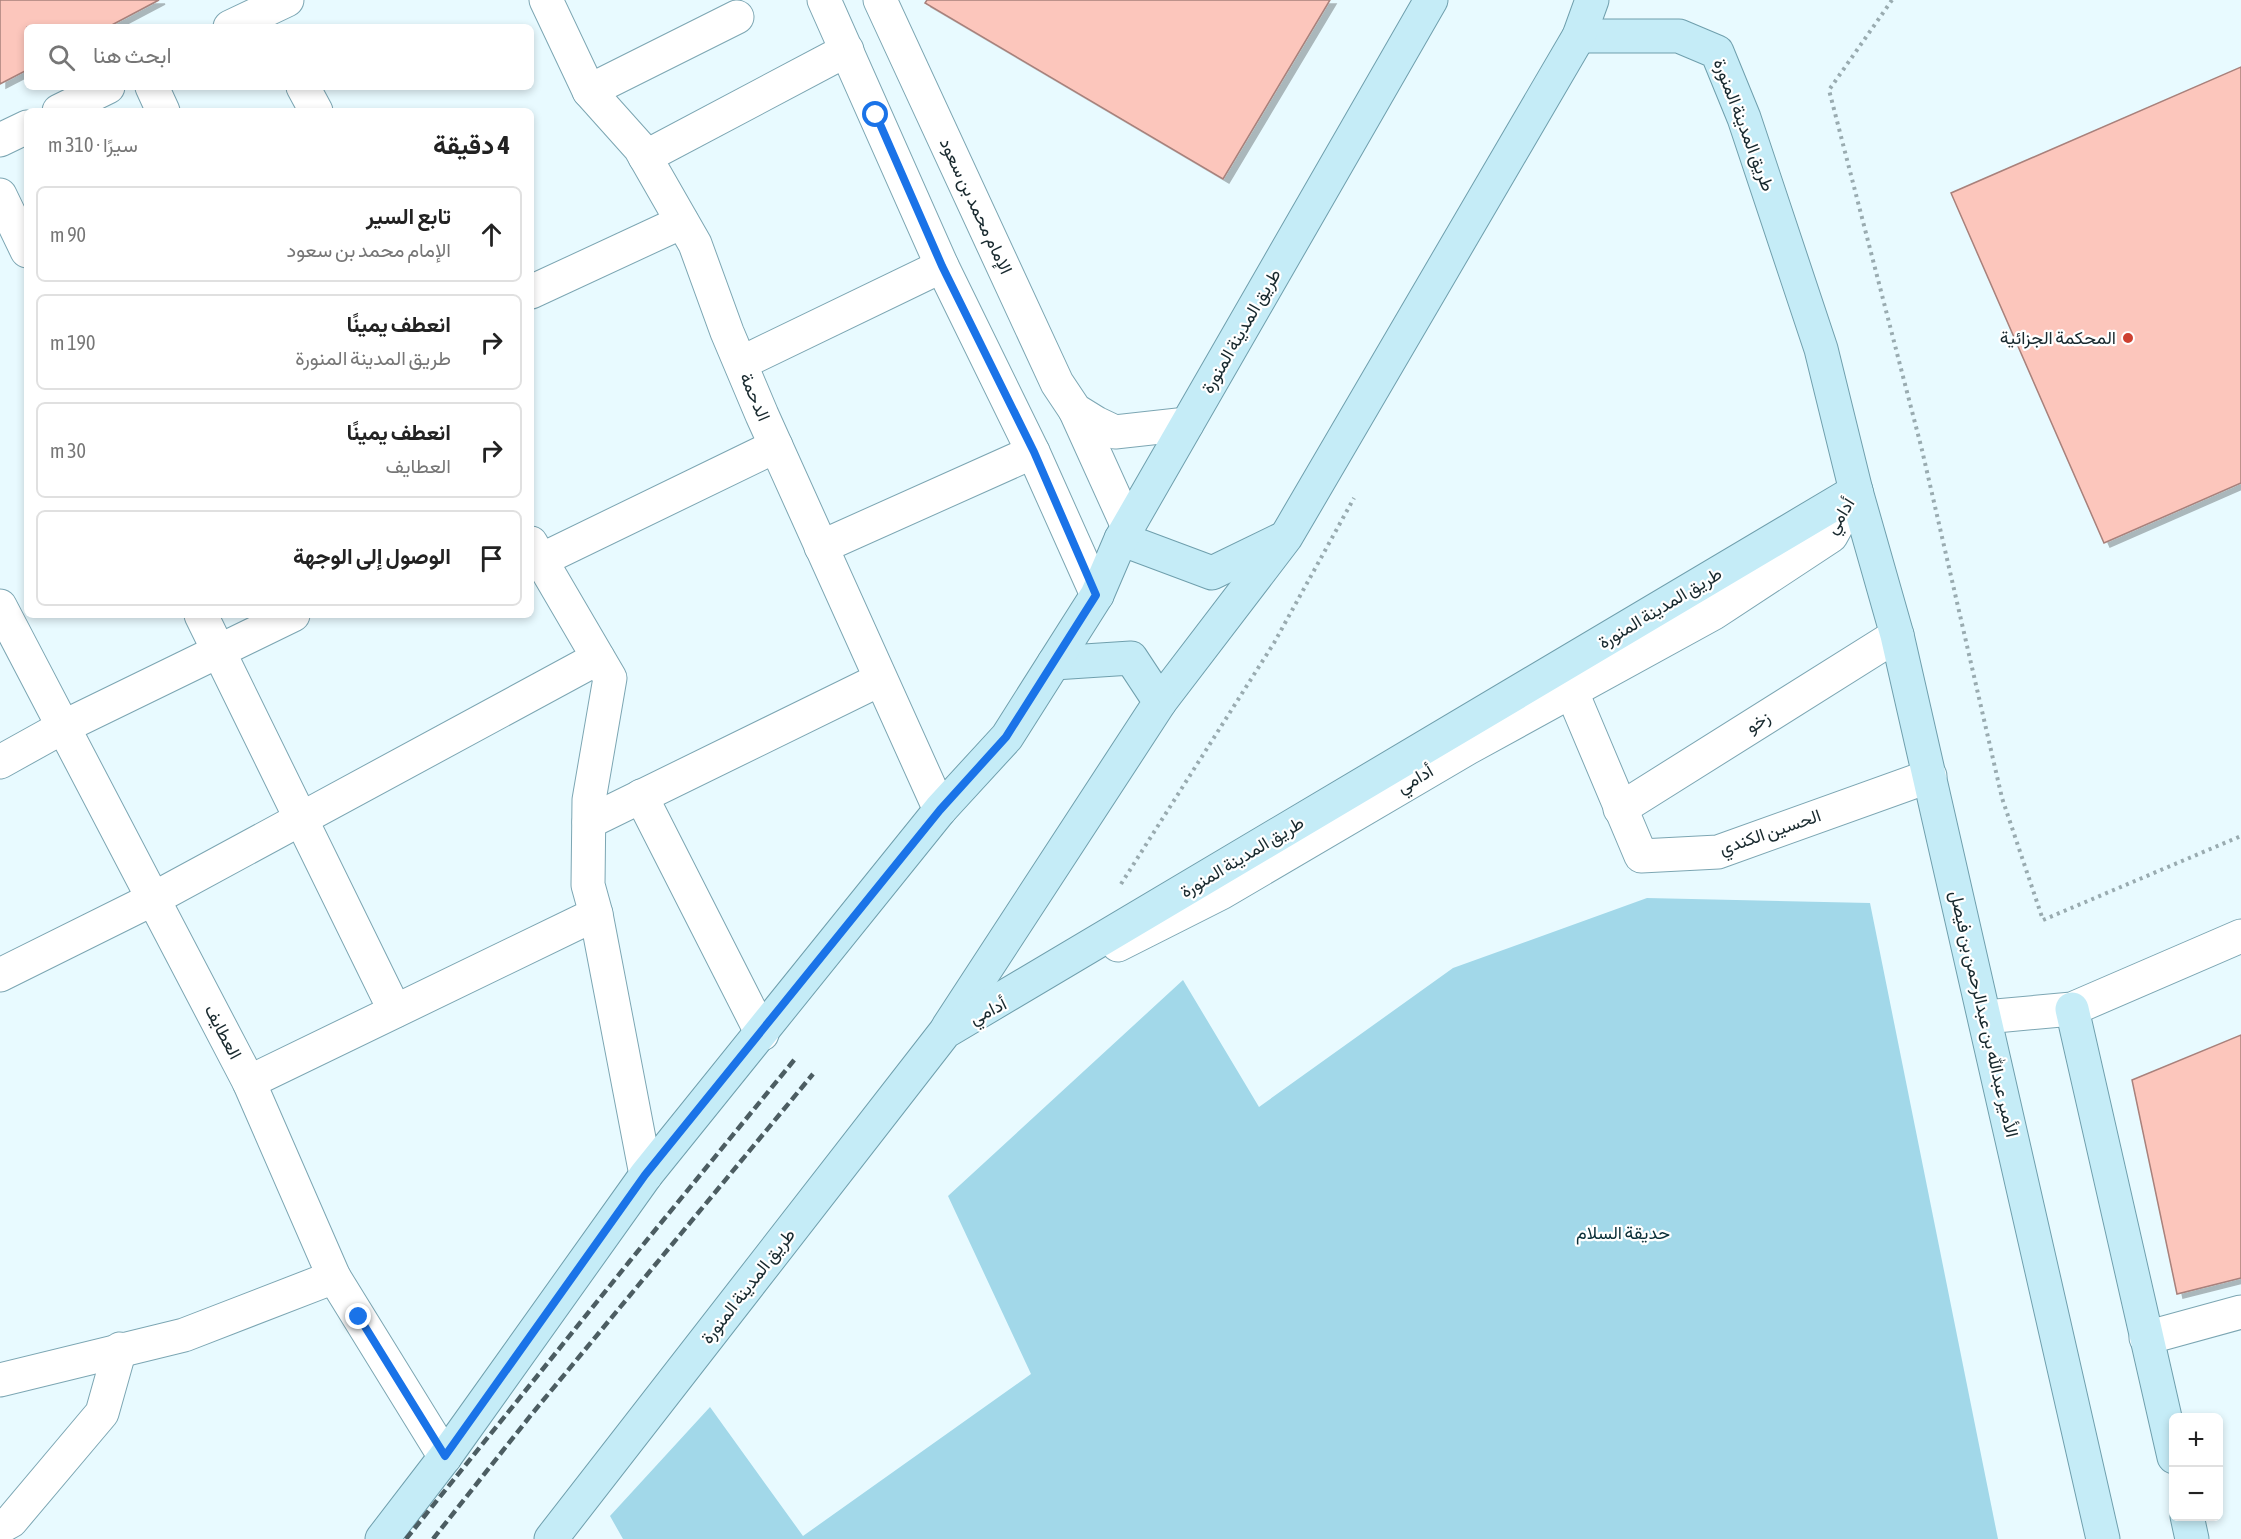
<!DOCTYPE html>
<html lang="ar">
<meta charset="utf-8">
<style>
body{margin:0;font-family:"Asap Condensed",Vazirmatn,sans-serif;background:#f6f6f6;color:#222;direction:rtl}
.controls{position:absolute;right:18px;bottom:18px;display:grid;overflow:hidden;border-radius:9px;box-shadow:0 3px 9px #0003}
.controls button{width:54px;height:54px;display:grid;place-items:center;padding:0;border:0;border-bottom:2px solid #e0e0e0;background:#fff;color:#222;font:30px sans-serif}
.stop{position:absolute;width:18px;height:18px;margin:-14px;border:4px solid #1a73e8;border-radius:50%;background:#fff}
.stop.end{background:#1a73e8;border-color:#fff;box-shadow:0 2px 6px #0008}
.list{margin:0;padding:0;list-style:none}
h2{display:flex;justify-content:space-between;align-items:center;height:78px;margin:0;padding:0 24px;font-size:26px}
h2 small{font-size:20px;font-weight:400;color:#767676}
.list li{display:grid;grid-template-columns:39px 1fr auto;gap:18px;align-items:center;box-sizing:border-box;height:96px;margin:0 12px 12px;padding:0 12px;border:2px solid #e0e0e0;border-radius:9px}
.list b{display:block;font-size:22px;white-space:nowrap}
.list p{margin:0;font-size:20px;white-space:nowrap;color:#767676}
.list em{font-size:20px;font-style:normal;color:#767676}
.icon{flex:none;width:33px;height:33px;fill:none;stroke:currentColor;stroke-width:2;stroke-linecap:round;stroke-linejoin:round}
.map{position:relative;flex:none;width:2241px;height:1539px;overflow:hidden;direction:ltr}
.search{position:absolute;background:#fff;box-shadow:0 3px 9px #0003;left:24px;top:24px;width:510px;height:66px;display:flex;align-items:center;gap:15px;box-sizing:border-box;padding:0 21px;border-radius:9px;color:#767676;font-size:22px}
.panel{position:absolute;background:#fff;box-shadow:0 3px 9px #0003;left:24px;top:108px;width:510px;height:510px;border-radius:9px;direction:rtl}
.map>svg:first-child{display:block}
.green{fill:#a2d8e9}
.building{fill:#fcc6bc;stroke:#a8817b;stroke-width:1.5;filter:url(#shadow)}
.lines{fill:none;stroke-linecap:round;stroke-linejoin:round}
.minor-casing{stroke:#7ca6b3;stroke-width:35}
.major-casing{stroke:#6f9fad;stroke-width:35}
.path{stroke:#99abb0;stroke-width:4;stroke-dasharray:3 4.5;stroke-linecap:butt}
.minor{stroke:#fff;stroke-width:33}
.major{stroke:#c5ecf7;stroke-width:33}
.rail{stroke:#4c5d62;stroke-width:4.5;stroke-dasharray:9 4.5;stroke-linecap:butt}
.route{stroke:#1a73e8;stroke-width:8}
.poi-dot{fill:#cd4030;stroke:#fff;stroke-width:2}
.labels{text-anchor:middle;stroke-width:4.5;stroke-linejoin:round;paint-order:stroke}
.street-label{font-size:18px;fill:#18292e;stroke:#fff}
.poi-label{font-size:18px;fill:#18292e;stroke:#fff;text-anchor:end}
.park-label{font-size:18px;fill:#092e37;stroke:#fff}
</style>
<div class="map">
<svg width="2241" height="1539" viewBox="0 0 2241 1539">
<defs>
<filter id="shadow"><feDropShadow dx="6" dy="4" stdDeviation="0" flood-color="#0004"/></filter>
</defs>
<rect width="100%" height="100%" fill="#e8faff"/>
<!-- green -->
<polygon class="green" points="1647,898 1870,903 1998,1539 623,1539 610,1516 710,1407 803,1536 1031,1374 948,1196 1183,980 1259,1107 1453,968"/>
<!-- building -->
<g class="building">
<polygon points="0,0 159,0 108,27 27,27 27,70 0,84"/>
<polygon points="927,0 1330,0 1223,179 925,3"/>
<polygon points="2241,67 2241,483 2104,543 1951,193"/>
<polygon points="2241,1035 2241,1278 2177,1294 2132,1080"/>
</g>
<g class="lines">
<defs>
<g id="minor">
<polyline points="546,0 589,91 640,148 695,244 727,332 762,415 940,810"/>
<polyline points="824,0 942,266 1033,452 1097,595"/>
<polyline points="880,0 1057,383 1075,410 1096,423 1115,432 1187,424"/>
<polyline points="230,27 287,0"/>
<polyline points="152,87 163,111"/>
<polyline points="303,87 316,111"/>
<polyline points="589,91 737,17"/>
<polyline points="59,111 108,87"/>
<polyline points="0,140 27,127"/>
<polyline points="645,157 847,50"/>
<polyline points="0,195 27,251"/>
<polyline points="531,292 682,222"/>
<polyline points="741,363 942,266"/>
<polyline points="1075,410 1128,527"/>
<polyline points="531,543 610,678 589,800 588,885 596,914 646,1175"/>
<polyline points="821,547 1033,452"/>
<polyline points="541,560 776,446"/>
<polyline points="0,606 249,1082 334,1277 445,1457"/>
<polyline points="201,615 395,1011"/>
<polyline points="1571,690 1641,856 1718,852 1930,776"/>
<polyline points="0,762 63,727 293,615"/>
<polyline points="641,796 762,1034"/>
<polyline points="1620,809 1897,635"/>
<polyline points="589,822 879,680"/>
<polyline points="1118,945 1221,893 1468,748 1714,613 1831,536 1856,491"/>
<polyline points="0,975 153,899 598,658"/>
<polyline points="1985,1017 2072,1009 2241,936"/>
<polyline points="249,1082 596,914"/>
<polyline points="2146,1338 2241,1312"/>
<polyline points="0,1380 184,1335 334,1277"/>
<polyline points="0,1527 11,1521 102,1413 120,1349"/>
</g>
<g id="major">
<polyline points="1579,36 1679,36 1717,52 1744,118 1821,349 1856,491 1897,635 2103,1539"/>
<polyline points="1121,539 1212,573 1280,540"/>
<polyline points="1160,702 1286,537 1579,36 1592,0"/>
<polyline points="2072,1009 2174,1457"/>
<polyline points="948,1027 1160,702 1131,658 1054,663"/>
<polyline points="2187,1516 2192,1539"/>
<polyline points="382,1539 445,1457 646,1175 940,810 1007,737 1097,595 1121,539 1431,0"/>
<polyline points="551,1539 945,1032 1856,491"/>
</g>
</defs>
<!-- minor casing -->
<use href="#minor" class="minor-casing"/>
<!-- major casing -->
<use href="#major" class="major-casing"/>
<!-- path -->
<g class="path">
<polyline points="1892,0 1829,90 1922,450 2002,798 2043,920 2241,836"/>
<polyline points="1121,884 1274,643 1354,498"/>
</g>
<!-- minor -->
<use href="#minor" class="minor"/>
<!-- major -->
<use href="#major" class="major"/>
<!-- rail -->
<g class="rail">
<polyline points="406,1539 629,1262 795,1059"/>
<polyline points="433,1539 531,1415 813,1074"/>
</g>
</g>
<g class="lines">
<!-- route -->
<polyline class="route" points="359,1317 445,1456 645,1175 940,810 1006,737 1096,595 1034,452 942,266 876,115"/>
</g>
<!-- markers -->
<circle class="poi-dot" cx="2128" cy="338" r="6"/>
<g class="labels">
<!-- street labels -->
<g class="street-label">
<text transform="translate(1744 125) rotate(69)" y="6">طريق المدينة المنورة</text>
<text transform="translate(976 206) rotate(65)" y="6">الإمام محمد بن سعود</text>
<text transform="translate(1241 331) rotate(-60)" y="6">طريق المدينة المنورة</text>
<text transform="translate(755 397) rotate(67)" y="6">الدحمة</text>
<text transform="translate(1840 516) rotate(-58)" y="6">أدامي</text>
<text transform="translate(1660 608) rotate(-31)" y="6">طريق المدينة المنورة</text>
<text transform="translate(1758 722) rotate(-32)" y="6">زخو</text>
<text transform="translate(1415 779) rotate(-30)" y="6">أدامي</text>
<text transform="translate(1770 832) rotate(-19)" y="6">الحسين الكندي</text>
<text transform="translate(1242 857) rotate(-31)" y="6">طريق المدينة المنورة</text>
<text transform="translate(988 1011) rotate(-26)" y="6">أدامي</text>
<text transform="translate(1984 1014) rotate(77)" y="6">الأمير عبدالله بن عبدالرحمن بن فيصل</text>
<text transform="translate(223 1032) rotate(62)" y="6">العطايف</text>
<text transform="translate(748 1286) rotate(-52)" y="6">طريق المدينة المنورة</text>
</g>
<!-- poi labels -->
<g class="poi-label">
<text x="2116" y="344">المحكمة الجزائية</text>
</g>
<!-- park labels -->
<g class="park-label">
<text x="1623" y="1239">حديقة السلام</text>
</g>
</g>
</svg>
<div class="controls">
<button>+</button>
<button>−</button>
</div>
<div class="stop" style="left:876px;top:115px"></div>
<div class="stop end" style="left:359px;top:1317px"></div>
<div class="search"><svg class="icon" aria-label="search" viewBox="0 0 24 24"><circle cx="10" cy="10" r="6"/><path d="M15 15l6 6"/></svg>ابحث هنا</div>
<section class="panel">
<h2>4 دقيقة<small>سيرًا · 310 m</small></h2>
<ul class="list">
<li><svg class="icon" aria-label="ahead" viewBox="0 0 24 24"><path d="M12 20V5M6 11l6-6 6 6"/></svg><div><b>تابع السير</b><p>الإمام محمد بن سعود</p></div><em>90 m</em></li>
<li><svg class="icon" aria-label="right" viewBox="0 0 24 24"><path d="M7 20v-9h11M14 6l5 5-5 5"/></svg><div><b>انعطف يمينًا</b><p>طريق المدينة المنورة</p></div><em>190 m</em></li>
<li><svg class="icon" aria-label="right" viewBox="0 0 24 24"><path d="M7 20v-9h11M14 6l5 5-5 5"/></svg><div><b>انعطف يمينًا</b><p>العطايف</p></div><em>30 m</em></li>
<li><svg class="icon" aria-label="arrive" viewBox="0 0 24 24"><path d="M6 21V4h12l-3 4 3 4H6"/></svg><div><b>الوصول إلى الوجهة</b></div></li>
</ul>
</section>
</div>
